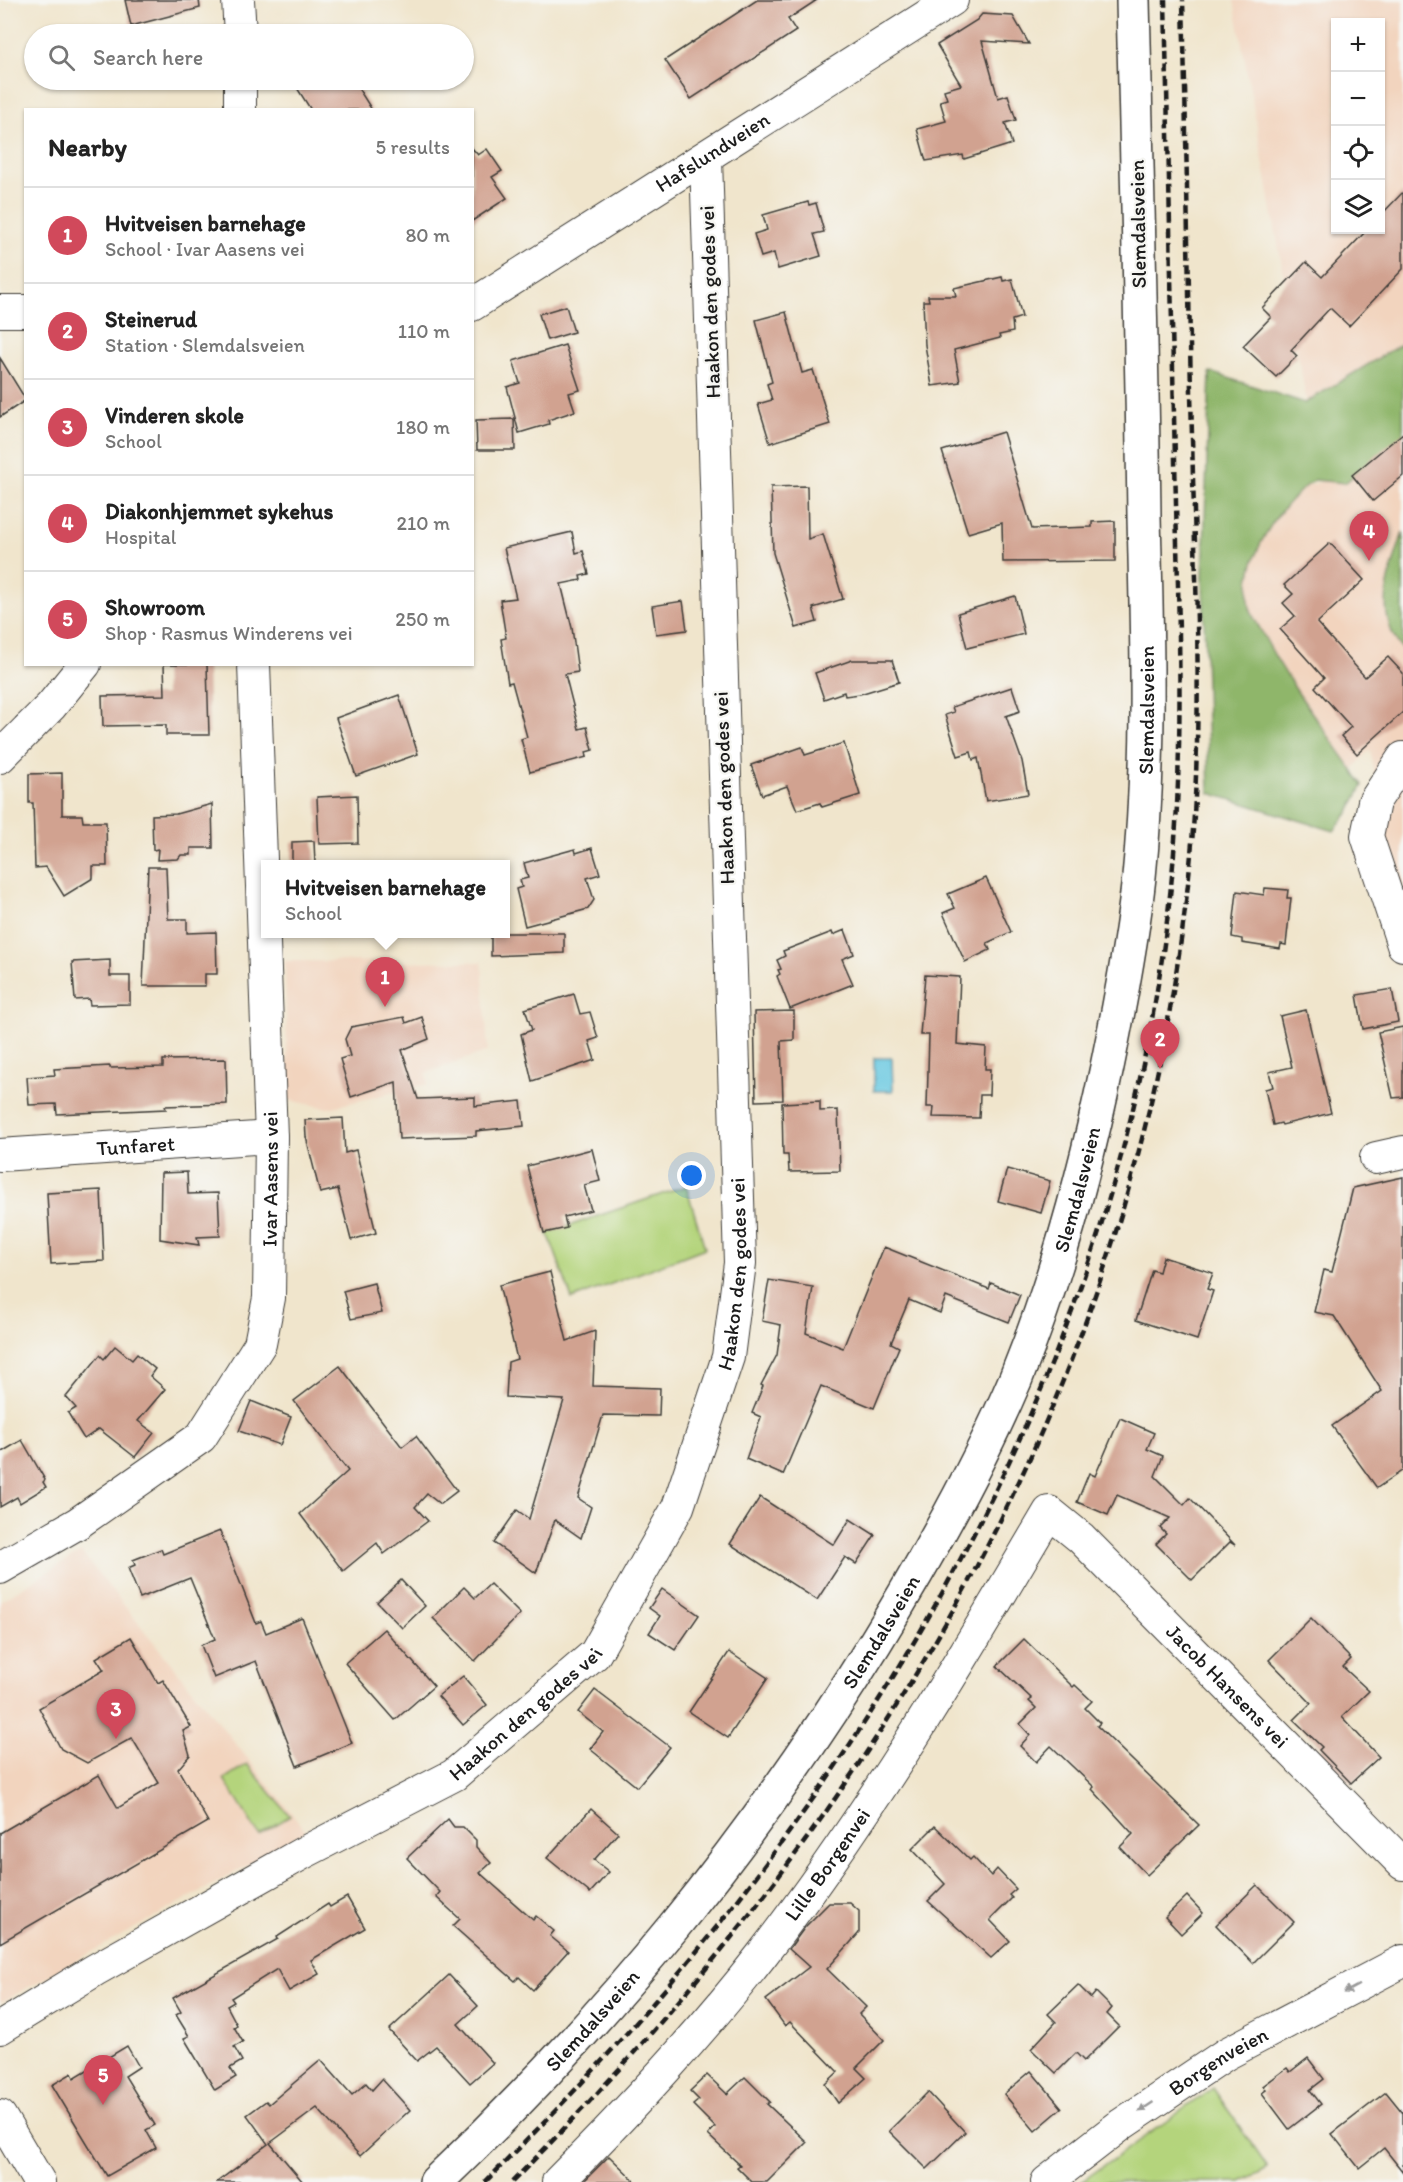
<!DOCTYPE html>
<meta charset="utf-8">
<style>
body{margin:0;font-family:Itim,sans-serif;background:#f6f6f6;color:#222}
.controls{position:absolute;right:18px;top:18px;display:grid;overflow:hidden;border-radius:0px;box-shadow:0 2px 4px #0004}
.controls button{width:54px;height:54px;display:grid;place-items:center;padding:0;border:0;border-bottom:2px solid #e0e0e0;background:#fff;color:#222;font:30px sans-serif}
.you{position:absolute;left:692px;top:1176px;width:21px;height:21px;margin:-15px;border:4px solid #fff;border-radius:50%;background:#1a73e8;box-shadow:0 0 0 9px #1a73e833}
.badge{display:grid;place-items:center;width:39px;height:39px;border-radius:50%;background:#d1495b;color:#fff;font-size:20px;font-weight:700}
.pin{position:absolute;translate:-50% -50px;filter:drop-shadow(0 2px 3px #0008)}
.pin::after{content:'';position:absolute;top:32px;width:21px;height:18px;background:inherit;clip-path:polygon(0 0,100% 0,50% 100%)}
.popup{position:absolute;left:261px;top:860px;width:249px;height:78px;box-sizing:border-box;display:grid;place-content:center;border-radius:0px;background:#fff;filter:drop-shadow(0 2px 4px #0005);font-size:20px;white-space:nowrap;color:#767676}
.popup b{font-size:22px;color:#222}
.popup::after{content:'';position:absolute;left:50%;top:100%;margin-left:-12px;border:12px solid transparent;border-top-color:#fff}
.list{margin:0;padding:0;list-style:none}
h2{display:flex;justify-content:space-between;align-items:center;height:78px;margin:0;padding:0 24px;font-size:26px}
h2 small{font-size:20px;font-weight:400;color:#767676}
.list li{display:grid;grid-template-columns:39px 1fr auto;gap:18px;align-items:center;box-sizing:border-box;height:96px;padding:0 24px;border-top:2px solid #e0e0e0}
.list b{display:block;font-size:22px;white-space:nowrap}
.list p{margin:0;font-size:20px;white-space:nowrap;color:#767676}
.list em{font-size:20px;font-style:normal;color:#767676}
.icon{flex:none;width:33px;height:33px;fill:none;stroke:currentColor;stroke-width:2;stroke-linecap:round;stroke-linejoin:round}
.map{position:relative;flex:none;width:1403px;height:2182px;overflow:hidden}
.search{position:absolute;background:#fff;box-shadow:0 2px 4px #0004;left:24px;top:24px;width:450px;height:66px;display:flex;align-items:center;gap:15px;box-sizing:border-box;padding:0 21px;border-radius:33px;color:#767676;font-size:22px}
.panel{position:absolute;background:#fff;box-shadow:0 2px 4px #0004;left:24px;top:108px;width:450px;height:558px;border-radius:0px}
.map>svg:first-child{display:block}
.built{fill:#f2d4be;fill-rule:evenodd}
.green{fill:#b4d47b;stroke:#68784c;stroke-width:1.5}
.forest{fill:#8fb66b;stroke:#566944;stroke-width:1.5}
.water{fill:#63c7e1;stroke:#40727e;stroke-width:1.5}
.building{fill:#d1a290}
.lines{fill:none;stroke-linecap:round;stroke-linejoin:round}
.street-casing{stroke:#3c3a36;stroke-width:34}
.secondary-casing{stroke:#3c3a36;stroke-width:36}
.street{stroke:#fff;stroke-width:32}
.secondary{stroke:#fff;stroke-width:33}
.rail{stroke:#1c1c1c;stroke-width:4.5;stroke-dasharray:9 4.5;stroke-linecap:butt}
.oneway{fill:#999}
.labels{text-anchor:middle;stroke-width:4.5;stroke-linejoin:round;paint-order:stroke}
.street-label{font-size:21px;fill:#1c1c1c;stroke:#f6f6f2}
</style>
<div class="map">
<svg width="1403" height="2182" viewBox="0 0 1403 2182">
<rect width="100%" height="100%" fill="#f6f6f2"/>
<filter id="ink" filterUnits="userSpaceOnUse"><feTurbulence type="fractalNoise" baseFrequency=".0167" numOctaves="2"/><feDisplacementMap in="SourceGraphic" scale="12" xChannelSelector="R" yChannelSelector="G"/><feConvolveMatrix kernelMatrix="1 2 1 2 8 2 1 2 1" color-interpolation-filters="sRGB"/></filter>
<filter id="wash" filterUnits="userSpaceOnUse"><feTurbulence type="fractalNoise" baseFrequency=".008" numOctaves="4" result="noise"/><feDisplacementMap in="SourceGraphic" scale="24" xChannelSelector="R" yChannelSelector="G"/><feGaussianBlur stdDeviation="1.35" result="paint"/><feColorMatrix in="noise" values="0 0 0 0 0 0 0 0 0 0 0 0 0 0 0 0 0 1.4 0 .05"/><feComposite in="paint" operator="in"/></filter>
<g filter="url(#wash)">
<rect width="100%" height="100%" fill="#f0e5cc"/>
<!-- built -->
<g class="built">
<path d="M 1234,0 L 1403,0 L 1403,893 L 1397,897 L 1370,749 L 1326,802 L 1233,578 L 1298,489 L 1321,482 ZM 1336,22 L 1380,22 L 1380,230 L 1336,230 Z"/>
<polygon points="285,961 482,962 488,1051 426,1073 428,1084 328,1108 288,1100"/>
<polygon points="81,1552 307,1832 0,2003 0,1601"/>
</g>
<!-- green -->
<g class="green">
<polygon points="686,1186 705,1248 572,1299 548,1233"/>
<polygon points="247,1764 290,1816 259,1835 224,1779"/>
<polygon points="1213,2088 1268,2168 1241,2182 1081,2182"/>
</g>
<!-- forest -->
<g class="forest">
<path d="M 1403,343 L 1403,435 L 1345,483 L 1314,480 C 1277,507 1241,559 1250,608 C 1252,616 1258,625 1262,632 C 1289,686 1329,735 1363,785 L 1349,812 L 1334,831 L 1209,793 L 1203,578 L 1210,372 L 1305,403 Z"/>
<path d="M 1403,532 L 1403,650 C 1372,613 1391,572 1403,532 Z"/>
</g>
<!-- water -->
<polygon class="water" points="874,1058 892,1058 893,1091 874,1091"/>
<g id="blocks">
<!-- building -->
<g class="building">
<polygon points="125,0 199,0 200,8 131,26"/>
<polygon points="757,0 817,0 788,19 796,31 691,99 665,60"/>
<polygon points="982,14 1013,16 1029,44 982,41 998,98 1008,95 1016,120 1005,123 1012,144 964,159 963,155 926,161 917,129 946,121 940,101 947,99 944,90 961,85 937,45 977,20"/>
<polygon points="292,80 353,80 372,110 311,110"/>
<polygon points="472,148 478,155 487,149 502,171 492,177 507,198 472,221"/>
<polygon points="1403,192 1403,269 1349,326 1330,308 1291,350 1297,356 1276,377 1243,346 1271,317 1262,308 1306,262 1322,277 1367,230 1380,230 1380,216"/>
<polygon points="808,202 809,205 816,203 824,232 814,234 821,256 778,269 774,253 761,257 754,234 767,230 763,215"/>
<polygon points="1002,277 1003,281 1012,279 1022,317 1012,320 1013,332 999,335 1000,338 954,350 960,382 932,386 925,345 923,301 929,301 928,296 956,296 954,288"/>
<polygon points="566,306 574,332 547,340 539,314"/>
<polygon points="786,312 802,373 813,370 830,424 770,443 758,404 772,400 767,384 772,382 756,320"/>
<polygon points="565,345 580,390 569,393 575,411 548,420 549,424 519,433 507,387 520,383 513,361"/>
<polygon points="0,358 26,400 0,417"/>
<polygon points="514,419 515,450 477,450 476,420"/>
<polygon points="1003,432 1032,529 1092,527 1092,522 1115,521 1115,561 1003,562 1002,523 968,533 942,451"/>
<polygon points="1403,433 1403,476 1373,501 1352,475"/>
<polygon points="807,486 808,539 823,534 843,599 813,608 817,622 796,628 773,553 771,487"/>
<polygon points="572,532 576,553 583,551 589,574 580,576 581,580 561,584 572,628 578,672 565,674 579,729 587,727 593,750 586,752 587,757 530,772 521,739 527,737 512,682 508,683 501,639 506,638 500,600 516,598 504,548"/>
<polygon points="1330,543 1364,580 1317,623 1365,677 1388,657 1403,673 1403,712 1357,754 1341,736 1351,727 1315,687 1324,678 1280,629 1295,616 1283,603 1293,594 1284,585"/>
<polygon points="1015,596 1024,634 967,648 958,613"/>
<polygon points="683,601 687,630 656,634 652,606"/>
<polygon points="852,660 892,660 899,682 860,694 845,696 844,692 824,699 815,673"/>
<polygon points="164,664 207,664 209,735 166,735 166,725 103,726 102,696 165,695"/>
<polygon points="1012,687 1020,711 1006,716 1022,761 1028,794 986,801 978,758 973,760 971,752 958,756 945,715 954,712 952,707"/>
<polygon points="399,695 418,754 356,776 336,718"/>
<polygon points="844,743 860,795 822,807 820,803 797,810 787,786 762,795 751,765 802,747 805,755"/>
<polygon points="62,773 62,815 82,815 83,822 106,822 107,866 93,866 93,878 64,896 46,867 35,868 33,803 29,803 29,774"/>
<polygon points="357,795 358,843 319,844 317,797"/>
<polygon points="212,804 213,848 191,848 191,855 181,855 178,859 157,860 158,849 153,850 152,815 176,814"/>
<polygon points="314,841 315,864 292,864 292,842"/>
<polygon points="592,848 600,874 587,878 594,900 588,909 525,926 516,889 522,887 520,880 528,878 524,863 575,849 576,853"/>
<polygon points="148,867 166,867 168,919 187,919 187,933 216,932 217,974 205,974 205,986 143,986"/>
<polygon points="986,878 1011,932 987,943 990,950 965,962 943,913 955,908 948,894"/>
<polygon points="1265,888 1288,890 1287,898 1291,898 1286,945 1281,944 1280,949 1242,943 1242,939 1232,937 1237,891 1264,895"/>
<polygon points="845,930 854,954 842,959 853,984 790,1009 777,976 780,974 778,970 781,969 777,960 785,956 783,951 832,932 833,935"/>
<polygon points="491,933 564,933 564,953 491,956"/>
<polygon points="110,960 110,976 130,976 130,1004 90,1005 89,999 75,1000 72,962"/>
<polygon points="925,975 960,977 957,1044 986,1047 985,1069 990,1069 989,1095 980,1095 979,1118 933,1117 934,1107 927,1107 929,1035 920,1035"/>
<polygon points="1392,989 1398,1022 1363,1029 1357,995"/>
<polygon points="574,994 580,1014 590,1012 598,1038 589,1041 595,1060 532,1081 521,1034 532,1030 525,1009"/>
<polygon points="1306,1010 1331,1113 1282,1125 1281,1123 1273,1125 1265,1089 1273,1087 1269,1072 1292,1067 1280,1016"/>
<polygon points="794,1011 794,1040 781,1041 783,1100 756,1101 754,1012"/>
<polygon points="404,1017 406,1023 422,1017 429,1039 402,1050 418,1099 475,1097 475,1106 521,1101 524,1126 476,1131 476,1136 399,1139 396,1082 351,1097 340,1059 350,1056 345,1039 351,1027"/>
<polygon points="1403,1027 1403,1097 1393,1098 1378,1032"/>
<polygon points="226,1059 227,1104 165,1106 166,1109 57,1114 56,1104 29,1105 27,1077 55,1075 54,1069 110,1066 110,1068 163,1067 163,1060"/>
<polygon points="820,1101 820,1111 838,1110 840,1171 789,1172 788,1155 783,1155 782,1103"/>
<polygon points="343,1118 345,1153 356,1150 376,1233 351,1240 338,1189 320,1193 306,1137 305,1120"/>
<polygon points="592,1149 600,1181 584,1185 591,1210 564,1217 567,1228 544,1233 527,1166"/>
<polygon points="1007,1169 1050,1181 1041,1213 998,1201"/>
<polygon points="187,1172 188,1194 218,1193 220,1236 197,1237 199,1245 160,1239 161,1173"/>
<polygon points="1403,1177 1403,1470 1377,1488 1332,1426 1382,1391 1334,1316 1314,1312 1324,1270 1332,1272 1353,1188"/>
<polygon points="101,1190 104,1261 51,1264 47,1193"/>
<polygon points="884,1247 989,1289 991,1283 1020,1295 1009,1322 946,1297 940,1313 909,1300 891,1343 899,1347 874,1408 821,1386 783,1475 746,1459 761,1417 752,1413 763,1386 761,1385 777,1355 781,1325 762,1321 769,1280 813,1287 806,1333 843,1348"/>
<polygon points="1163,1257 1213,1273 1207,1289 1213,1291 1197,1340 1136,1320 1152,1270 1159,1272"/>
<polygon points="550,1272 567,1341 595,1331 593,1386 660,1388 659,1416 603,1415 578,1498 591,1507 581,1538 555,1520 536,1573 494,1543 517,1510 529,1519 564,1400 506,1397 508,1362 517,1359 499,1285"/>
<polygon points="374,1283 382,1313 351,1319 343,1291"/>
<polygon points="115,1346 132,1360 137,1354 155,1369 150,1376 165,1389 138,1421 154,1433 135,1457 99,1429 84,1439 68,1413 76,1408 66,1397 100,1355 104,1359"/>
<polygon points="340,1366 402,1447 416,1436 457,1491 440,1504 427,1494 415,1507 428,1521 384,1554 377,1543 343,1571 300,1514 348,1471 294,1401"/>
<polygon points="251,1401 291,1417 280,1445 239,1431"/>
<polygon points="1120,1418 1154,1433 1147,1449 1163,1456 1155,1476 1184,1505 1190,1498 1235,1545 1230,1542 1192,1580 1156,1544 1166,1534 1160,1528 1170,1518 1117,1495 1108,1515 1077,1502 1089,1473 1095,1476"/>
<polygon points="22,1440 45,1480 43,1482 46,1487 20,1503 17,1497 0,1507 0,1453"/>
<polygon points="760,1497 834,1545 850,1519 875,1535 856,1564 845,1557 817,1600 730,1544"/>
<polygon points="220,1531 256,1623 261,1621 266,1633 302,1618 352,1743 297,1766 256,1661 214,1678 201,1645 215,1639 190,1578 140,1598 128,1568 135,1565 133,1560 161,1549 163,1554"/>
<polygon points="401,1580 425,1606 402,1628 377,1602"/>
<polygon points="490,1584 520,1614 475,1661 433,1618 464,1587 475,1598"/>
<polygon points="662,1589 699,1615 675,1650 649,1633 660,1616 649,1608"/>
<polygon points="1311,1618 1351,1659 1343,1667 1369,1691 1342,1717 1379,1757 1351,1783 1319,1750 1322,1747 1294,1720 1311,1703 1269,1660"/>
<polygon points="384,1629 434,1686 395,1720 345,1663"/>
<polygon points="131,1637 158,1683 163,1680 191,1727 183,1731 190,1755 178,1769 208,1822 0,1943 0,1833 99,1775 118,1808 159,1783 132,1738 87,1763 61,1749 39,1708 104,1670 96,1658"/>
<polygon points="1024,1639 1073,1687 1075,1685 1092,1701 1085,1708 1100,1723 1097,1726 1199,1825 1147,1875 1120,1847 1133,1834 1092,1789 1094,1787 1051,1746 1036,1762 1020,1746 1030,1735 1020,1724 1036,1708 1029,1701 1032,1699 997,1666"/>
<polygon points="729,1652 768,1678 728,1738 689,1712"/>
<polygon points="463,1676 487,1705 463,1725 438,1696"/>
<polygon points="595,1690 670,1747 637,1787 590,1749 603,1732 578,1712"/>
<polygon points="591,1809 618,1833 594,1860 609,1872 590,1893 547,1858"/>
<polygon points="448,1819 454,1827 463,1827 476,1840 476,1847 491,1863 480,1873 533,1920 536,1916 554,1931 550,1936 568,1951 533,1990 519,1977 515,1981 453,1926 460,1919 436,1897 440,1892 407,1858"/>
<polygon points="935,1826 970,1860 973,1857 991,1876 997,1869 1016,1889 1009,1895 1012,1898 990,1920 1010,1941 991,1958 928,1901 945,1884 912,1849"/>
<polygon points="1257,1885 1294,1922 1253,1963 1216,1925"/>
<polygon points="1187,1896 1203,1913 1181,1934 1165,1917"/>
<polygon points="347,1897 365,1928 311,1960 319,1974 289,1991 277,1969 231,1998 234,2002 227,2006 237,2025 234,2027 243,2042 234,2047 242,2061 230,2068 236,2077 215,2090 184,2038 189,2036 176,2015 181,2012 173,1998 278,1939 277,1937 328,1904 330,1907"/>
<polygon points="829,1903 850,1903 859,1911 859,1933 827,1969 866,2007 859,2014 884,2040 856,2068 866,2078 838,2103 825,2084 838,2072 790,2022 785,2026 766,2000 809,1967 789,1949 805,1927"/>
<polygon points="449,1975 478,2006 458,2024 493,2063 470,2083 436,2046 417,2061 389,2030"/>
<polygon points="1078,1985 1091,1998 1096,1992 1112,2008 1107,2014 1119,2026 1084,2061 1076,2053 1056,2073 1031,2049 1056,2022 1048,2014"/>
<polygon points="127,2046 139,2067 125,2076 155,2125 146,2130 156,2148 107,2176 52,2085 72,2073 74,2078"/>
<polygon points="1308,2058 1324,2079 1310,2090 1321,2104 1289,2129 1262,2093 1266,2090 1263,2086 1287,2068 1290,2072"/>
<polygon points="321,2060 352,2095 366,2083 372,2090 382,2079 410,2110 360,2156 317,2108 270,2143 303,2182 217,2182 268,2144 247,2115 266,2101 269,2104"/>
<polygon points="1031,2071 1062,2108 1035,2131 1004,2094"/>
<polygon points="707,2075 727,2094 745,2077 770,2102 767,2104 807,2142 767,2182 752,2182 737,2167 740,2165 708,2135 715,2127 693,2105 699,2100 690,2091"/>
<polygon points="928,2092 965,2132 927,2169 889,2131"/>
<polygon points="1386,2092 1403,2113 1403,2172 1384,2148 1359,2168 1332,2134"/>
<polygon points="609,2156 636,2182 583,2182"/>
</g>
</g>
</g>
<g filter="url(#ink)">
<use href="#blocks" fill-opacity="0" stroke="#3c3a36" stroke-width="1.5"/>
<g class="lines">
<defs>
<g id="street">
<polyline points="238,0 240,34"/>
<polyline points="240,80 240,110"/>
<path id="s1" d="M 472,305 L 952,0"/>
<polyline points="0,311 26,311"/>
<polyline points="0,757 51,706 85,664"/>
<polyline points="1403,758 1374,802 1367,836 1403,945"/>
<path id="s2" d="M 0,1155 L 271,1137"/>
<polyline points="1376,1158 1403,1152"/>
<path id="s3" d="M 0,1568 L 78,1523 L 201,1437 L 260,1344 L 269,1298 L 271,1137 L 254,664"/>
<path id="s4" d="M 0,2028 L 95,1970 L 303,1853 L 454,1775 L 595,1654 L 678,1507 L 728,1357 L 740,1263 L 706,158"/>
<polyline points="0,2116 39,2182"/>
<path id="s5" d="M 558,2182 C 629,2110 699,2036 761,1956 C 869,1816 959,1665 1049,1512 L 1081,1538 L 1403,1864"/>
<path id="s6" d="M 1047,2182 L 1122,2124 L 1226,2054 L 1403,1961"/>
</g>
<g id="secondary">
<path id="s7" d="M 436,2182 C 608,2019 751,1844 875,1643 C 927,1558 977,1470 1016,1378 C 1057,1277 1085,1173 1107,1067 C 1120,1004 1132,941 1139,877 C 1151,758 1147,637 1144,517 C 1142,345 1137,172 1133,0"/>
</g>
</defs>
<!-- street casing -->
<use href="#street" class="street-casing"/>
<!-- secondary casing -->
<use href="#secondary" class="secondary-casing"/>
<!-- street -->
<use href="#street" class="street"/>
<!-- secondary -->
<use href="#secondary" class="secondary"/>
<!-- rail -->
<g class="rail">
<path d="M 485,2182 C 842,1832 1119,1392 1171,886 C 1184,758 1179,631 1176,503 C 1172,335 1169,168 1165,0"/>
<path d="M 512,2182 C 872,1820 1131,1400 1188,884 C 1203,750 1197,613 1193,478 C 1189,319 1187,159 1183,0"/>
</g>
</g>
<!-- one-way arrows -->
<defs><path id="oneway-solid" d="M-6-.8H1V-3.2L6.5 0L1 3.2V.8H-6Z" transform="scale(1.5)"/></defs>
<g class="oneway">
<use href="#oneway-solid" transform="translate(1351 1989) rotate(152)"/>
<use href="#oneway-solid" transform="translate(1146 2107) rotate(146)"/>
</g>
</g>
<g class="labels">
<!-- street labels -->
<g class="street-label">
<text dy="7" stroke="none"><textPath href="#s1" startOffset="285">Hafslundveien</textPath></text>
<text transform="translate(1138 224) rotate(-91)" y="7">Slemdalsveien</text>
<text transform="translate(710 302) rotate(-92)" y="7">Haakon den godes vei</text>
<text dy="7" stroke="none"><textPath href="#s7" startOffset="1682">Slemdalsveien</textPath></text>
<text transform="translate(724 788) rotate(-92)" y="7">Haakon den godes vei</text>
<text dy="7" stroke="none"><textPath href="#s2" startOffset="136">Tunfaret</textPath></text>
<text dy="7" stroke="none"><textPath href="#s3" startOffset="516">Ivar Aasens vei</textPath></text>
<text dy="7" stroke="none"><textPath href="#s7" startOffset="1196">Slemdalsveien</textPath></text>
<text dy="7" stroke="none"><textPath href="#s4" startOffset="1116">Haakon den godes vei</textPath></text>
<text dy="7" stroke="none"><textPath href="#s7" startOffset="710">Slemdalsveien</textPath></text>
<text dy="7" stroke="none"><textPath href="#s5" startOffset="1083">Jacob Hansens vei</textPath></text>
<text dy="7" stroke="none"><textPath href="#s4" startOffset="614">Haakon den godes vei</textPath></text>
<text dy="7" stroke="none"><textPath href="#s5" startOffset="417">Lille Borgenvei</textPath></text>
<text dy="7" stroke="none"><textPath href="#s7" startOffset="225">Slemdalsveien</textPath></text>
<text dy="7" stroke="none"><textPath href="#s6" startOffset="210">Borgenveien</textPath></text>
</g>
</g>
</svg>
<div class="controls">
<button>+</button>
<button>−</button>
<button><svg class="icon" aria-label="locate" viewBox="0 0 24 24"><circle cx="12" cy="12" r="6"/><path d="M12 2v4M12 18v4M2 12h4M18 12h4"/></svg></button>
<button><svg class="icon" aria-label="layers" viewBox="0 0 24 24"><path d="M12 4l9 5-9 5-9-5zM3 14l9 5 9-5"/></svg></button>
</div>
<div class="you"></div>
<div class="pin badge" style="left:385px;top:1007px">1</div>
<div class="popup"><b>Hvitveisen barnehage</b>School</div>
<div class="pin badge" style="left:1160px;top:1069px">2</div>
<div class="pin badge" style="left:116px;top:1739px">3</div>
<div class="pin badge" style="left:1369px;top:561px">4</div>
<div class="pin badge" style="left:103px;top:2105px">5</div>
<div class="search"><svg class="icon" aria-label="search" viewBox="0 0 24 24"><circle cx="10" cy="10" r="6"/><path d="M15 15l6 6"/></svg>Search here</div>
<section class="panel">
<h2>Nearby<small>5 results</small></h2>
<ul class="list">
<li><span class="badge">1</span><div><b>Hvitveisen barnehage</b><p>School · Ivar Aasens vei</p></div><em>80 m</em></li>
<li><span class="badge">2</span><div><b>Steinerud</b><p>Station · Slemdalsveien</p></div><em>110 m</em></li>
<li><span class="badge">3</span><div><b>Vinderen skole</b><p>School</p></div><em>180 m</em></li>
<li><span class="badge">4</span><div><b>Diakonhjemmet sykehus</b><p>Hospital</p></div><em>210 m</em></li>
<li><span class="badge">5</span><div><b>Showroom</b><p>Shop · Rasmus Winderens vei</p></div><em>250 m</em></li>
</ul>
</section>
</div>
